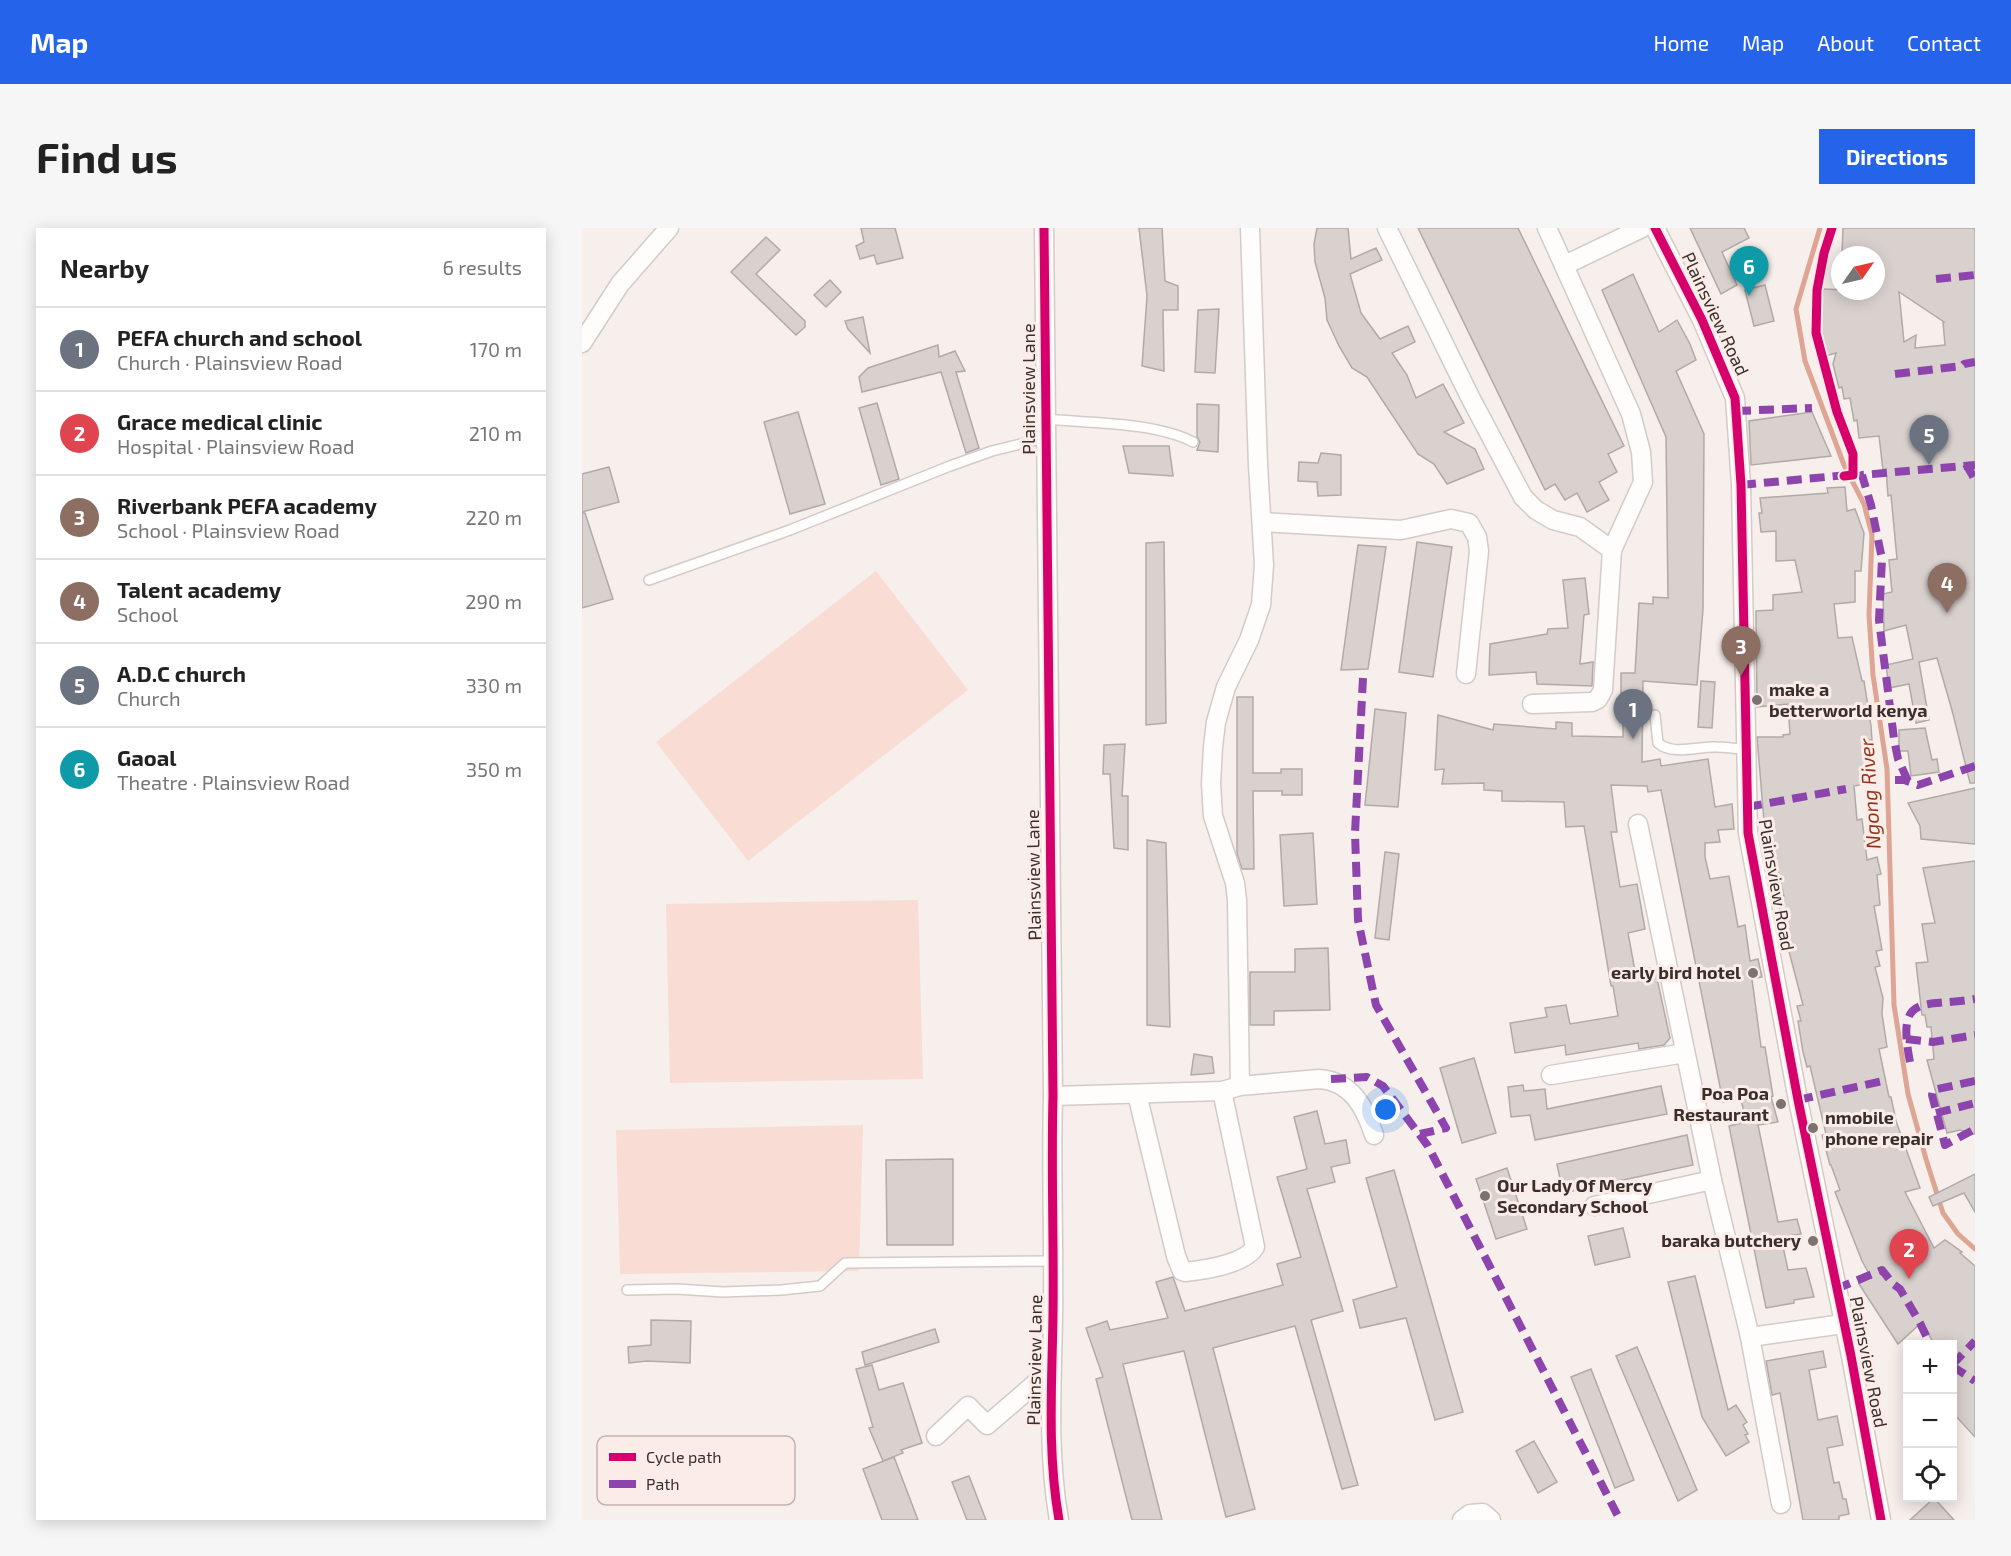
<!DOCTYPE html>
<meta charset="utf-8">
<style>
body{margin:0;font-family:"Exo 2",sans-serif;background:#f6f6f6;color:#222}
.controls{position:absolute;right:18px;bottom:18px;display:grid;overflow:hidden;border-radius:0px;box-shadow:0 3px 15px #0003}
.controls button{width:54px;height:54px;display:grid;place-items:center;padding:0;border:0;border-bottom:2px solid #e0e0e0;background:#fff;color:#222;font:30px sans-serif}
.compass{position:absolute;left:1249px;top:18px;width:54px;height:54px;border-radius:50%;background:#fff;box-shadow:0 3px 15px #0003;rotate:56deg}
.you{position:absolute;left:804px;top:882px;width:21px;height:21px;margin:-15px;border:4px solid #fff;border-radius:50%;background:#1a73e8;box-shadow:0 0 0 9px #1a73e833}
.badge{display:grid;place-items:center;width:39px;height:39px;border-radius:50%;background:#2563eb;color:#fff;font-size:20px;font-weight:700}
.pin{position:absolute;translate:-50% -50px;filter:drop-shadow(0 2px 3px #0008)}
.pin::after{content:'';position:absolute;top:32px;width:21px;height:18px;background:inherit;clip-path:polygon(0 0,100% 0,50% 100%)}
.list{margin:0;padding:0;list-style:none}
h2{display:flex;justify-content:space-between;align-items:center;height:78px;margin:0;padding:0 24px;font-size:26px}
h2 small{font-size:20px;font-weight:400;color:#767676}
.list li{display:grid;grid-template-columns:39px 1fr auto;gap:18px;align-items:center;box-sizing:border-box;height:84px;padding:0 24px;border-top:2px solid #e0e0e0}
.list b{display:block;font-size:22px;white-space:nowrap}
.list p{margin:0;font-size:20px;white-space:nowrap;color:#767676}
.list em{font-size:20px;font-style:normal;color:#767676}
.icon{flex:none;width:33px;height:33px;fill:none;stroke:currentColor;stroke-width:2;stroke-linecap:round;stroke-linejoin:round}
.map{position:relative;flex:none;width:1393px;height:1292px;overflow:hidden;border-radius:0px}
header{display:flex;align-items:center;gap:36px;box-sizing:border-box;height:84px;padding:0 30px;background:#2563eb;color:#fff}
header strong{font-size:28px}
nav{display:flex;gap:33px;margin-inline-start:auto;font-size:21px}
.intro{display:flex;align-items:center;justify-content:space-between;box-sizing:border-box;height:144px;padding:0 36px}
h1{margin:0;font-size:42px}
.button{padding:15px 27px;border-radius:0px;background:#2563eb;color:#fff;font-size:21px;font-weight:700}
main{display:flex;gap:36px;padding:0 36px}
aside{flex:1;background:#fff;border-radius:0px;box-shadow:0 3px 15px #0003}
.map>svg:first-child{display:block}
.green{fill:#f9dcd3}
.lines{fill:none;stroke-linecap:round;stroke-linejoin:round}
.stream{stroke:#dea595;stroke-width:5}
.building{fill:#d9d1ce;stroke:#b2aaa8;stroke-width:1.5;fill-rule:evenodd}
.service-casing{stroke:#d3cbc8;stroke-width:12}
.minor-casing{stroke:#d3cbc8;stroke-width:21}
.service{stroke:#fefdfc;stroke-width:9}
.minor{stroke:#fefdfc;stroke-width:18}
.quiet{stroke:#8e44ad;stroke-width:8;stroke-dasharray:15 8;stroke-linecap:butt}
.cycleway-casing{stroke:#fcece8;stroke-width:13}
.cycleway{stroke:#d6006c;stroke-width:9}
.poi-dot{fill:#7c7370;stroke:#fcece8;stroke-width:2}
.labels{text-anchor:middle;stroke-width:6;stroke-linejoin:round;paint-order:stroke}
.street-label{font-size:18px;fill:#39302d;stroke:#fcece8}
.poi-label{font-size:18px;font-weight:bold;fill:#39302d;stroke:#fcece8;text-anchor:start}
.water-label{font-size:20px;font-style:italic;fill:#913419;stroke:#fcece8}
.key{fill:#fcece8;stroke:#c2b4b0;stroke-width:1.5}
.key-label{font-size:16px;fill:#39302d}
</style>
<header>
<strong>Map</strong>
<nav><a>Home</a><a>Map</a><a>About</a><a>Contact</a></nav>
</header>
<div class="intro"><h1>Find us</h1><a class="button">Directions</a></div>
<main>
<aside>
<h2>Nearby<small>6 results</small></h2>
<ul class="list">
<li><span class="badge" style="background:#6b7280">1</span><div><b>PEFA church and school</b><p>Church · Plainsview Road</p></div><em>170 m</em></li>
<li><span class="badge" style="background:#e0444e">2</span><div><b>Grace medical clinic</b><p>Hospital · Plainsview Road</p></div><em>210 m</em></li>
<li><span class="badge" style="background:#8d6e63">3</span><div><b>Riverbank PEFA academy</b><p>School · Plainsview Road</p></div><em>220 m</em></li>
<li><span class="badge" style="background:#8d6e63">4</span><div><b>Talent academy</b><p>School</p></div><em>290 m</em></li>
<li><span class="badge" style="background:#6b7280">5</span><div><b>A.D.C church</b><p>Church</p></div><em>330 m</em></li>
<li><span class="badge" style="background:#0f9aa8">6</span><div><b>Gaoal</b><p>Theatre · Plainsview Road</p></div><em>350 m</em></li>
</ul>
</aside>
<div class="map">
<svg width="1393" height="1292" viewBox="0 0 1393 1292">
<rect width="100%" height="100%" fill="#f7efec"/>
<!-- green -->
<g class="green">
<polygon points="294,343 386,462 166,633 74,514"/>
<polygon points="336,672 341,851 88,855 84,676"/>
<polygon points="281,897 277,1043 38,1046 34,902"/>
</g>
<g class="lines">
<!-- stream -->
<polyline class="stream" points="1238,0 1214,81 1223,133 1262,237 1282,276 1290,307 1287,387 1291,447 1305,541 1312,777 1326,866 1344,931 1361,985 1376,1006 1393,1021"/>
</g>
<!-- building -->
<g class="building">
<polygon points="279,0 313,0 321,30 295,36 292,27 278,31 274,18 282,14"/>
<polygon points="557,0 580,0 583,53 596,58 596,82 581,82 582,143 560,138 565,68"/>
<polygon points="735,0 766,0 769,31 794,20 800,32 768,46 779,85 798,111 826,98 833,114 810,125 825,147 834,170 861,156 882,195 862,204 893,221 902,241 865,256 852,236 836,226 785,149 770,140 757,118 745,92 743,70 733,34 732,16"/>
<polygon points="836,0 936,0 1042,218 1026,226 1035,244 1017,254 1027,272 1005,284 995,265 983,272 973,256 963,262"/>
<polygon points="1108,0 1162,0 1167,10 1140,24 1155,57 1139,66"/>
<path d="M 1261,0 L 1393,0 L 1393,555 L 1388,555 L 1371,486 L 1355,430 L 1337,434 L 1347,492 L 1334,495 L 1327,456 L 1307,460 L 1304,437 L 1331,431 L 1324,397 L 1302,403 L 1301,366 L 1310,364 L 1307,332 L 1315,331 L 1309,267 L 1306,268 L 1304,241 L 1301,242 L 1297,208 L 1277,210 L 1275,192 L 1272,193 L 1268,170 L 1262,171 L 1260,159 L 1257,160 L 1251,136 L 1254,125 L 1243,128 L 1238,101 L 1241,61 L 1294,63 L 1294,27 L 1260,27 ZM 1317,64 L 1362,94 L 1361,94 L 1363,117 L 1333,120 L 1334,107 L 1322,114 Z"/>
<polygon points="184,9 198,22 174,46 223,93 223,99 214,107 149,44"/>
<polygon points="1051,46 1077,104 1095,92 1108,116 1114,132 1094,143 1122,206 1121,381 1115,457 1061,453 1060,534 1078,531 1079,538 1126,531 1133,579 1150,576 1152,601 1136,602 1138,614 1123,615 1123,629 1128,651 1147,648 1156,699 1163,697 1168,733 1176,731 1180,749 1170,751 1179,819 1183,819 1191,868 1189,869 1196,894 1176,897 1196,994 1215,991 1219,1006 1199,1009 1206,1042 1224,1040 1232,1069 1212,1072 1212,1075 1184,1080 1147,898 1164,894 1159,871 1141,874 1079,562 1066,564 1065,558 1029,557 1035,604 1029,604 1038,659 1055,656 1063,701 1046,705 1053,743 1068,740 1069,747 1074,746 1088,810 1082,817 1057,821 1056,815 984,827 983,817 933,825 928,795 965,789 963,780 984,777 988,796 1036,788 1031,758 1029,758 1002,598 984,599 982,574 920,573 920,563 902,562 902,555 860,556 862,541 853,542 856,487 911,502 912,496 974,501 974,494 990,495 990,508 1041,509 1041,465 1039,465 1039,445 1053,445 1057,375 1071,376 1071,369 1086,370 1084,209 1020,62"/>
<polygon points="248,52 259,64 244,79 232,67"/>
<polygon points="1183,57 1192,93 1172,98 1163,62"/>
<polygon points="637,81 633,145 613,144 616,82"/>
<polygon points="281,89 288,125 266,101 263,93"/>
<polygon points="356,117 357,129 373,123 383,143 374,144 397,220 384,225 359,144 280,164 277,149 286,140"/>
<polygon points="295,175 317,251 299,257 277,180"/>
<polygon points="615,176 637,177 636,224 615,222 618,214 615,209"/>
<polygon points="216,184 243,276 208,286 182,194"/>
<polygon points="1230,184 1249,228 1169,237 1167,193"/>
<polygon points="541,218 587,218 591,248 547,245"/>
<polygon points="739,225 759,227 759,267 736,268 735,254 716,253 717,234 736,235"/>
<polygon points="27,239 37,274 0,284 0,246"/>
<polygon points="1263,259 1265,283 1273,281 1282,305 1279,343 1273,343 1273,374 1252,376 1256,410 1270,409 1280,453 1282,453 1289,498 1290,512 1288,512 1293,554 1272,558 1275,592 1280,591 1285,632 1295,629 1299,646 1295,647 1298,677 1292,678 1300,722 1294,723 1298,738 1293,739 1301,770 1300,786 1305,819 1297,821 1307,869 1309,869 1314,893 1338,960 1323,964 1352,1020 1363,1012 1380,1024 1378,1025 1393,1038 1393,1209 1371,1185 1371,1116 1352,1116 1340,1094 1316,1116 1277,1056 1289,1049 1280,1033 1253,964 1258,962 1249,937 1248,937 1240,907 1244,906 1228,838 1225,839 1221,824 1216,793 1219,793 1215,778 1221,777 1197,685 1199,685 1195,669 1202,668 1195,639 1189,639 1184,617 1175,509 1201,509 1201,507 1208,506 1206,476 1175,479 1174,383 1191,382 1191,367 1220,364 1213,332 1194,333 1194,303 1179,304 1177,285 1180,285 1178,270 1246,265 1245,260"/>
<polygon points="0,285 3,285 31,371 0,380"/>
<polygon points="582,314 584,495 564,497 564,315"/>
<polygon points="835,314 870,319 851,449 817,444"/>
<polygon points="776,317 804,319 786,441 759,442"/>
<polygon points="1003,350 1007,386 1002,387 998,436 1011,434 1010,458 955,456 954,444 907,447 908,416 965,406 966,401 986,400 981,352"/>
<polygon points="1119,453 1133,454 1130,500 1116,499"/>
<polygon points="655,469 671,469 671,545 699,545 699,541 720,541 720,567 700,567 700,563 671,563 672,641 660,641 655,626"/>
<polygon points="793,481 824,485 816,579 783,577"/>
<polygon points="1343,500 1350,532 1355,531 1357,544 1329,548 1326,523 1317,523 1317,502"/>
<polygon points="543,516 540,568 546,568 546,622 532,620 528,546 521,546 522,517"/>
<polygon points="1393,560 1393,616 1339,611 1338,598 1326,575"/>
<polygon points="731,605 735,676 702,678 698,607"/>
<polygon points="565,612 584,615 588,799 565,797"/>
<polygon points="803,624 817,626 807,712 793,710"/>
<polygon points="1393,633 1393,906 1378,902 1365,905 1345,832 1352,831 1349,799 1345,799 1343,787 1340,787 1334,735 1346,734 1340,696 1353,695 1341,640"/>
<polygon points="746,720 748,782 692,783 692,797 668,797 668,744 713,744 713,721"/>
<polygon points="612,826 630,829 632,845 609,847"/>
<polygon points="892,830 914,905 880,915 858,840"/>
<polygon points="941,857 942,863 963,861 965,881 1079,858 1085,886 953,912 948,887 929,889 926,859"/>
<polygon points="735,883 743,916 764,912 768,935 749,939 753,954 725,961 761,1083 729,1092 776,1257 760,1261 713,1098 631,1120 673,1281 644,1289 602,1123 541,1136 580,1292 550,1292 514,1151 521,1149 504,1100 525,1093 528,1102 586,1090 574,1054 591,1049 603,1083 701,1057 695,1036 719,1029 695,949 725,941 712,889"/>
<polygon points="1105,907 1111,937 981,965 975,936"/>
<polygon points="371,931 371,1017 305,1017 304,932"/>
<polygon points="925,940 945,1001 914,1011 894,951"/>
<polygon points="812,942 881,1184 853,1192 824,1090 778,1100 771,1072 815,1059 784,950"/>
<polygon points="1393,946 1393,984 1382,965 1351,978 1347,969"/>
<polygon points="1041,1000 1048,1029 1013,1037 1006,1008"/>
<polygon points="1113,1048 1146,1182 1154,1177 1165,1194 1161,1197 1166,1206 1163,1207 1167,1214 1144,1228 1120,1189 1086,1054"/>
<polygon points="69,1092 109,1093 108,1135 65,1133 47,1135 46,1119 69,1117"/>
<polygon points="353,1101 357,1114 283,1137 280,1124"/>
<polygon points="1055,1119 1115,1262 1096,1273 1034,1128"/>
<polygon points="1241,1123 1244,1139 1227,1142 1236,1192 1255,1188 1261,1217 1245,1220 1252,1255 1257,1254 1261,1271 1264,1271 1267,1286 1257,1288 1257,1292 1221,1292 1198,1165 1190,1167 1184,1133"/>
<polygon points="290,1137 297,1162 321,1155 340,1215 319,1222 321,1225 301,1233 287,1200 291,1199 274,1141"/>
<polygon points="1009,1141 1052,1252 1033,1260 989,1149"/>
<polygon points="952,1213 975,1254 956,1265 934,1223"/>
<polygon points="312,1229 336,1292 300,1292 281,1241"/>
<polygon points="387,1248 404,1292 385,1292 370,1254"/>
<polygon points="1352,1270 1372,1292 1328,1292"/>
</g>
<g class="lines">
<defs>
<g id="service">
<path d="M 463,191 C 506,195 573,194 611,214"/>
<polyline points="67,352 208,302 368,238 410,223 463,210"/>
<path d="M 1073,487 L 1076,515 C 1091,528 1117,518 1134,519 C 1144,519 1154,521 1164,521"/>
<polyline points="45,1062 95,1061 141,1064 199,1062 238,1058 263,1035 470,1033"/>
</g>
<g id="minor">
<path d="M 462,0 L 471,868 C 469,941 472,1014 471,1087 C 470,1156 465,1224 477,1292"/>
<polyline points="805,0 888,169 941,269 954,282 971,292 998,299 1030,322 1021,462 1016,471 1010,474 950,476"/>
<polyline points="965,0 1049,186 1059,224 1061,254 1030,322"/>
<polyline points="1073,0 1120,92 1153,170 1159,257 1166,605 1216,872 1269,1128 1299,1292"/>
<polyline points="983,37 1060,0"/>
<polyline points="0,115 38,56 87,0"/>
<polyline points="680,294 819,302 869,291 887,295 895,309 897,323 884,446"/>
<polyline points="1056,596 1130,952 1168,1109 1199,1276"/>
<polyline points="969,847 1103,825"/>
<polyline points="658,858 655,672 653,655 631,588 629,556 631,519 634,494 644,459 667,412 679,377 682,337 676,237 668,0"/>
<path d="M 555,866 L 594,1028 L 600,1043 L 603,1044 C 622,1042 663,1036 673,1019 L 640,863"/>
<path d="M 471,868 L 640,863 L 658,858 L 737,851 C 769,853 783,879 792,907"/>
<polyline points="1012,978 1130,952"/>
<polyline points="1168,1109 1261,1096"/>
<polyline points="354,1208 386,1178 405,1197 469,1142"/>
<polyline points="880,1292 888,1286 901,1285 909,1292"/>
</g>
</defs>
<!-- service casing -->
<use href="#service" class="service-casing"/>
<!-- minor casing -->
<use href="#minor" class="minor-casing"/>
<!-- service -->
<use href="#service" class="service"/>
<!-- minor -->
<use href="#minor" class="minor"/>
<!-- quiet -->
<g class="quiet">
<polyline points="1354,51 1393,47"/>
<polyline points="1313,146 1380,138 1382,136 1393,134"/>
<polyline points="1154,183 1230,180"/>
<polyline points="1384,236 1393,252"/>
<polyline points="1159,257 1265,247"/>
<polyline points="781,450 773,605 776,692 794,777 864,900 838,906"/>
<polyline points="1313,552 1322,552 1336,557 1393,538"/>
<polyline points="1326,553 1316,531 1312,511 1297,392 1300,331 1289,277 1280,247 1393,237"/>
<polyline points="1165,579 1264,561"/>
<polyline points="1324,811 1351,814 1393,807"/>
<path d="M 1328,834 C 1314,763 1341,780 1393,771"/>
<polyline points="749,851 785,849 801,858 846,918 1038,1292"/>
<polyline points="1393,853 1351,862 1350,867 1363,917 1393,901"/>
<polyline points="1216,872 1305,852"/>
<polyline points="1354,885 1393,875"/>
<polyline points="1254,1061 1300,1042 1311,1056 1318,1061 1338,1095 1348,1116"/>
<polyline points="1370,1137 1393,1113"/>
<polyline points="1370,1138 1393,1153"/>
</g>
<defs>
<g id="cycleway">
<path d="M 462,0 L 471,868 C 469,941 472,1014 471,1087 C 470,1156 465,1224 477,1292"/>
<polyline points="1073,0 1120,92 1153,170 1159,257 1166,605 1216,872 1269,1128 1299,1292"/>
<polyline points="1250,0 1242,25 1235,62 1234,105 1255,184 1271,226 1271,247 1262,248"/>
</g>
</defs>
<!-- cycleway casing -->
<use href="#cycleway" class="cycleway-casing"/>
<!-- cycleway -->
<use href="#cycleway" class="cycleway"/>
</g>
<!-- markers -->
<g class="poi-dot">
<circle cx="1175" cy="472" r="6"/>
<circle cx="1171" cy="745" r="6"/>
<circle cx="1199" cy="876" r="6"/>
<circle cx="1231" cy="900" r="6"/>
<circle cx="903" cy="968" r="6"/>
<circle cx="1231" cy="1013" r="6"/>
</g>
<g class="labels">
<!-- street labels -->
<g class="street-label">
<text transform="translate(1133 86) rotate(65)" y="6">Plainsview Road</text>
<text transform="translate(447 161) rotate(-90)" y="6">Plainsview Lane</text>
<text transform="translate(452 647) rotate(-91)" y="6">Plainsview Lane</text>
<text transform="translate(1194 657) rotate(80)" y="6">Plainsview Road</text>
<text transform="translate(453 1132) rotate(-89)" y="6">Plainsview Lane</text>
<text transform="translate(1286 1134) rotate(79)" y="6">Plainsview Road</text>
</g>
<!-- poi labels -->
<g class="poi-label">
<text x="1187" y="468">make a<tspan x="1187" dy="21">betterworld kenya</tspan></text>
<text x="1159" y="751" text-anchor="end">early bird hotel</text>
<text x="1187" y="872" text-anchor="end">Poa Poa<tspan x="1187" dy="21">Restaurant</tspan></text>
<text x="1243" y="896">nmobile<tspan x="1243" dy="21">phone repair</tspan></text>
<text x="915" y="964">Our Lady Of Mercy<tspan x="915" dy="21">Secondary School</tspan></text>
<text x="1219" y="1019" text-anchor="end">baraka butchery</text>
</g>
<!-- water labels -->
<g class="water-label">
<text transform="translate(1288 566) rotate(-94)" y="7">Ngong River</text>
</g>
</g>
<!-- legend -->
<rect x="15" y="1208" width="198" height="69" rx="9" class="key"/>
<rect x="27" y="1225" width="27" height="8" fill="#d6006c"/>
<rect x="27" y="1252" width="27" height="8" fill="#8e44ad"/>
<g class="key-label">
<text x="64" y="1235">Cycle path</text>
<text x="64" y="1262">Path</text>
</g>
</svg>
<div class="controls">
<button>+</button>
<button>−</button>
<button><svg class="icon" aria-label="locate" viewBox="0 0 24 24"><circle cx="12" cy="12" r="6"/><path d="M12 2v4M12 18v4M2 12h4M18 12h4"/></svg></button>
</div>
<svg class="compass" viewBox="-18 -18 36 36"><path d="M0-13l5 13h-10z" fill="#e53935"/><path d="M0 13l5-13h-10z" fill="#767676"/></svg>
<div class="you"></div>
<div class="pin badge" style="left:1051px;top:511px;background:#6b7280">1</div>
<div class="pin badge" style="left:1327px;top:1051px;background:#e0444e">2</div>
<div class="pin badge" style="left:1159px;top:448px;background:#8d6e63">3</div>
<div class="pin badge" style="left:1365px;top:385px;background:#8d6e63">4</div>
<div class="pin badge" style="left:1347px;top:237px;background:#6b7280">5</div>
<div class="pin badge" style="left:1167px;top:68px;background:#0f9aa8">6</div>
</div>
</main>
